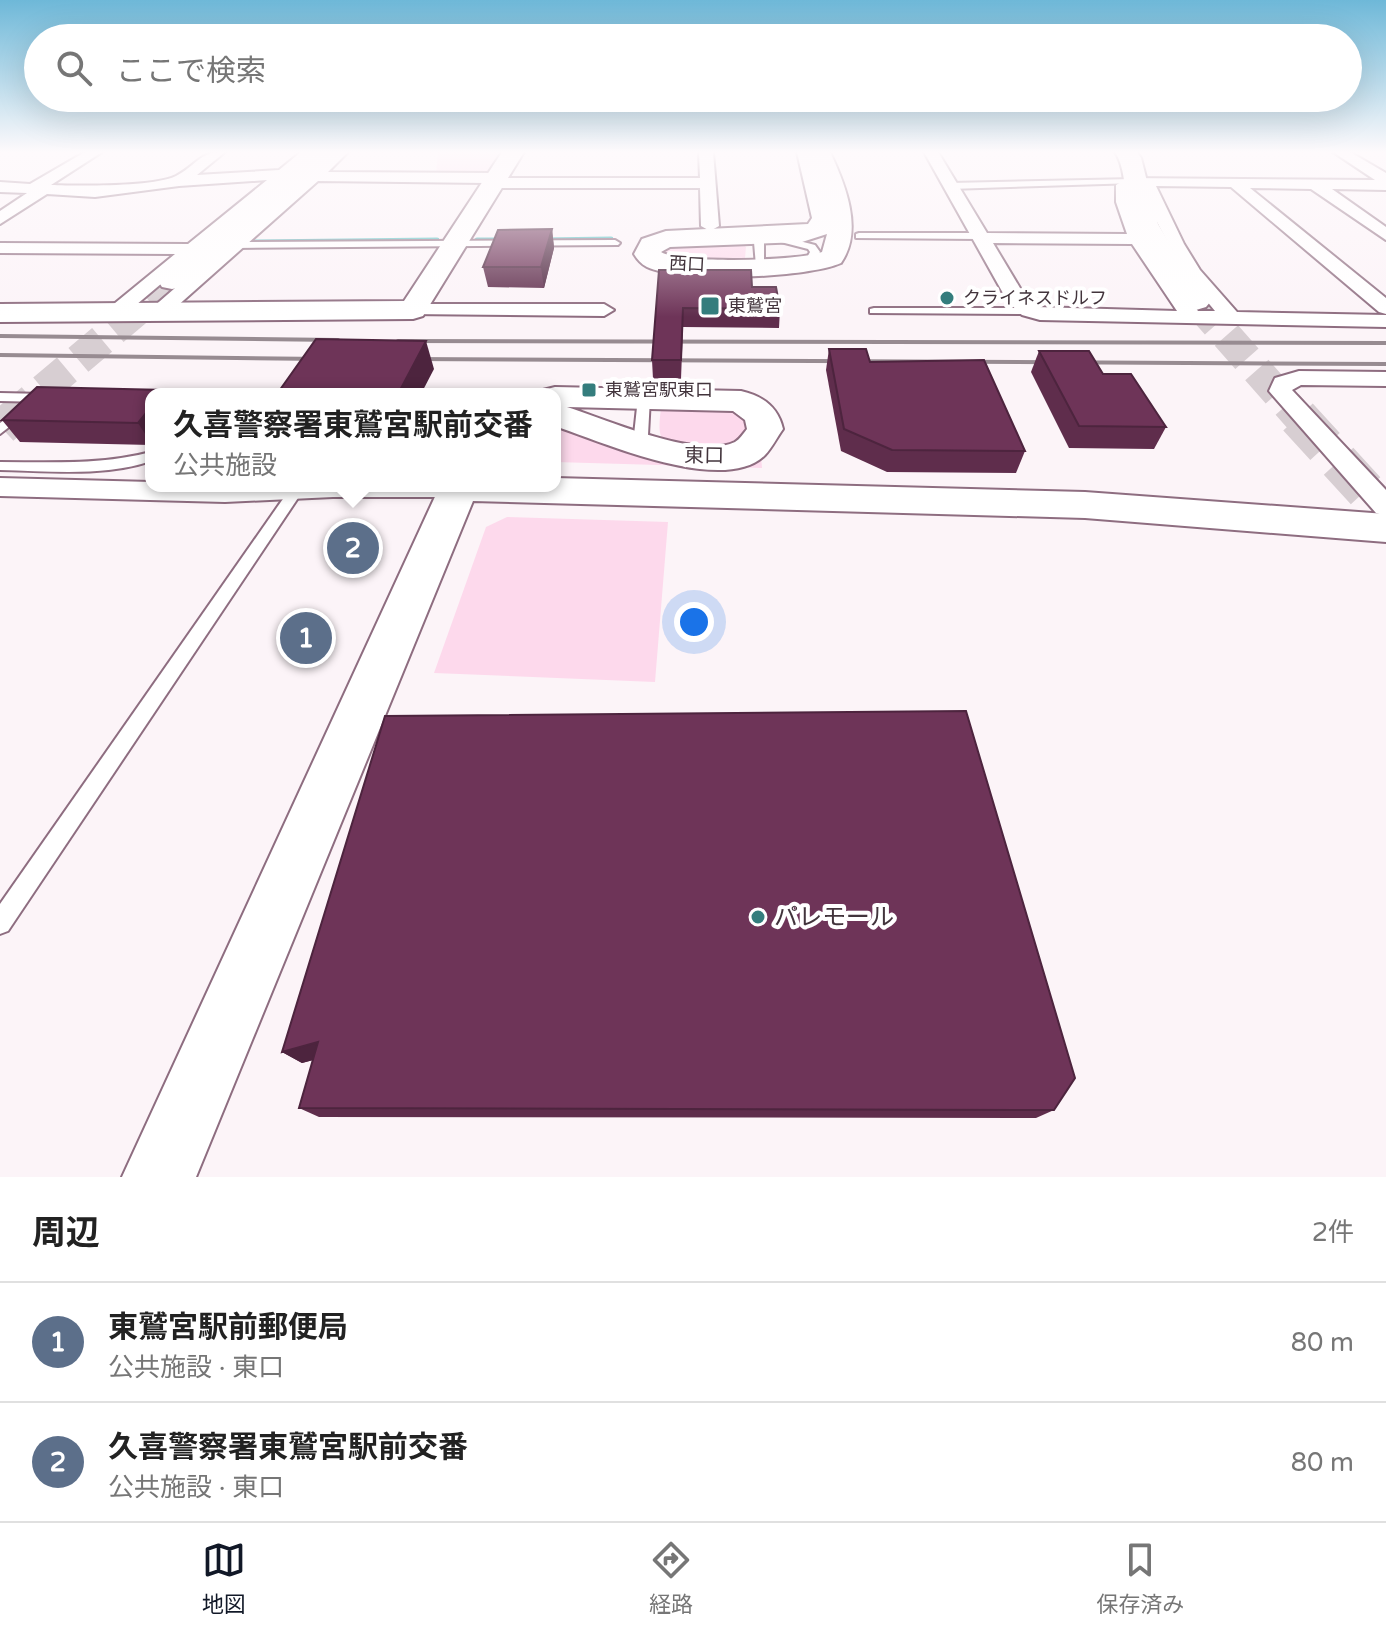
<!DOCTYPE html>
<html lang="ja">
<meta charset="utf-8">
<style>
body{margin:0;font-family:"Varela Round","Noto Sans JP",sans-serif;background:#f6f6f6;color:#222}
.you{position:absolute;left:694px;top:622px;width:28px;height:28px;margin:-20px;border:6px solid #fff;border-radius:50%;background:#1a73e8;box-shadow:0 0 0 12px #1a73e833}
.badge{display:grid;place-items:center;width:52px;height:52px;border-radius:50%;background:#111827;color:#fff;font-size:26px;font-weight:700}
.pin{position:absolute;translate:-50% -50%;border:4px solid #fff;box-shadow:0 2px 8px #0006}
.popup{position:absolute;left:145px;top:388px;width:416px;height:104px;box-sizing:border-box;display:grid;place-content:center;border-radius:16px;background:#fff;filter:drop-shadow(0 2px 6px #0005);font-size:26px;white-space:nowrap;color:#767676}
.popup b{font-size:30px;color:#222}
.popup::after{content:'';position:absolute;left:50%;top:100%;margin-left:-16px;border:16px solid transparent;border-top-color:#fff}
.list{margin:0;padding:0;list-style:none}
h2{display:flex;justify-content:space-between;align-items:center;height:104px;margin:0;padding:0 32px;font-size:34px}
h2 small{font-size:26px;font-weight:400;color:#767676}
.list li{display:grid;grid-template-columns:52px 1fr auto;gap:24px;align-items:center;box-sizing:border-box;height:120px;padding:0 32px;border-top:2px solid #e0e0e0}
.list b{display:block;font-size:30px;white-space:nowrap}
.list p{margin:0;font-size:26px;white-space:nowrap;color:#767676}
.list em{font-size:26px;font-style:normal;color:#767676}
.icon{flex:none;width:44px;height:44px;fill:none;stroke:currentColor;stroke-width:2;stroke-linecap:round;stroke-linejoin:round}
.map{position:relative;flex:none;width:1386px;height:1177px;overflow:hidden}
.search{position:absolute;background:#fff;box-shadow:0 8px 32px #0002;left:24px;right:24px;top:24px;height:88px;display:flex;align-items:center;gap:20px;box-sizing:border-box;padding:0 28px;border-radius:44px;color:#767676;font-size:30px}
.sheet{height:344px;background:#fff}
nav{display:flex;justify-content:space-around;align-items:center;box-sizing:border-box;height:112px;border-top:2px solid #e0e0e0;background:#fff;font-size:22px;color:#767676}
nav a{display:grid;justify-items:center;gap:4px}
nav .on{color:#111827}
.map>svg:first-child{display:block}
.green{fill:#fdd9ec}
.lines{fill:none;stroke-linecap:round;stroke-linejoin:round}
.stream{stroke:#58bfc0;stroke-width:5}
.secondary-tunnel-far1{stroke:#d7ced2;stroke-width:31;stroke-dasharray:31 15;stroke-linecap:butt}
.secondary-tunnel{stroke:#d7ced2;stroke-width:40;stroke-dasharray:40 20;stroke-linecap:butt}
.lane-casing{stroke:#8e6d80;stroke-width:4}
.street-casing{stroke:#8e6d80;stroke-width:4}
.secondary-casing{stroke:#8e6d80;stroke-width:4}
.lane{fill:#fff;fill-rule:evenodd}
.street{fill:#fff;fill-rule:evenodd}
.secondary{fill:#fff;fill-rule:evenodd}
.rail{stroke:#978b91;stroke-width:4}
.wall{fill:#5f2d4c}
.shaded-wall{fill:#4d243e}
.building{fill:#6e3458;stroke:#4d243e;stroke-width:2}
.poi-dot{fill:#347d7d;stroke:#fff;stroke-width:3}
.labels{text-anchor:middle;stroke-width:8;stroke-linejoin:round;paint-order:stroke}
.far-street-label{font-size:18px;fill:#42343c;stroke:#fff}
.far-poi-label{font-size:18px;fill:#42343c;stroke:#fff;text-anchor:start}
.street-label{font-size:20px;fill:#42343c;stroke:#fff}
.near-poi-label{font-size:24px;fill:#42343c;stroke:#fff;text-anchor:start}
</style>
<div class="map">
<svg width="1386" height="1177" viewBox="0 0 1386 1177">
<rect width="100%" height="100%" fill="#fcf4f8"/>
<!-- green -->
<g class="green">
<polygon points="438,152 502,152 487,173 436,173"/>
<polygon points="742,243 746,247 745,258 742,260 680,259 663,255 662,250 667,245"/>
<path d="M 661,405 L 733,408 L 749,423 L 744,439 C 728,447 674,454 662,438 C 657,430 661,414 661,405 Z"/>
<polygon points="555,425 761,456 762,468 555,462"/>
<polygon points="507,517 668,522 655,682 434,673 486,527"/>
</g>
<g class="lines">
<!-- stream -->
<g class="stream">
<polyline points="477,240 504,240"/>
<polyline points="543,240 611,239"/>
<polyline points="255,242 437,240"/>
</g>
<!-- secondary-tunnel-far1 -->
<g class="secondary-tunnel-far1">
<polyline points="1196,301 1300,419"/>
<polyline points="8,419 172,281"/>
</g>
<!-- secondary-tunnel -->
<g class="secondary-tunnel">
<polyline points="1298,417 1386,513"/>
<polyline points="0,426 10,417"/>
</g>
<defs>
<g id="lane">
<polygon points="1133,179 1136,183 950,189 946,186 950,183"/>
<polygon points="859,233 979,233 984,236 979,239 856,238 856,234"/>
<polygon points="754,234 764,241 764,268 756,266 754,242 749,237"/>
<polygon points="780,236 815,245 820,252 811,267 803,265 810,252 808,249 777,241 775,239"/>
<polygon points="615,240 620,243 618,245 234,248 229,245 234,242"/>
<polygon points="874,308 1029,308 1034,311 1029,314 870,313 870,309"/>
<polygon points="0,393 45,394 51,398 45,402 0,401"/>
<polygon points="644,394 650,398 648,435 651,446 644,450 637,446 634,435 638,398"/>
<polygon points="23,406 27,407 27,413 0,434 0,423"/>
<path d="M 151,452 L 151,461 C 104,477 49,471 0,470 L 0,462 C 51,462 102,465 151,452 Z"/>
<polygon points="292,486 302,486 304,489 8,931 0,934 0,904"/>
</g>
<g id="street">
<path d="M 85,152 L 102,152 L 51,185 C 78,186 153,187 176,176 C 197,165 200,151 225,152 L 197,175 L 279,170 L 301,152 L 317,152 L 123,316 L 109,316 L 106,312 L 109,308 L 175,254 L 0,253 L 0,243 L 188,244 L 267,180 L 179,186 L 95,197 L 47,194 L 0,224 L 0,211 L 27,193 L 0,192 L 0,182 L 30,184 Z"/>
<polygon points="332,152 348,152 328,172 497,173 504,178 700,178 699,152 713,152 719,226 710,231 701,226 700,188 493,188 486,183 318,181 166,316 152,316 149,312 152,308"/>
<path d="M 924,152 L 938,152 L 987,233 L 1127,234 L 1116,202 L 1116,185 L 1128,178 L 1375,180 L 1333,152 L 1350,152 L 1386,173 L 1386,190 L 1332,189 L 1386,227 L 1386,240 L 1311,189 L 1250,188 L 1386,298 L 1386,314 L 1379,312 L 1231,187 L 1156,186 L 1184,244 L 1200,270 L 1237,312 L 1386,315 L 1386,327 L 1040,320 L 1022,315 L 1008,302 ZM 1132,187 L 1143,192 C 1163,237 1184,274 1215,311 L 1198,311 C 1170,274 1134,236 1132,187 ZM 993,243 L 1132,244 L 1177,311 L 1036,307 L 1026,298 Z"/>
<polygon points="413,304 604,304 614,310 604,316 406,314 403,310"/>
<polygon points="1299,371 1386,372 1386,386 1301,385 1292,390 1386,490 1386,516 1376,513 1269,391 1275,378"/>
<polygon points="0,478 151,482 151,486 471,488 467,494 458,497 333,497 225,502 0,496"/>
</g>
<g id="secondary">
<polygon points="312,152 336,152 182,287 172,289 162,287 158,281 162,275"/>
<polygon points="502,152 524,152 423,316 413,319 0,322 0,304 404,301"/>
<path d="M 797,152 L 830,152 C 845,184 864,230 841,263 C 807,278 682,283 647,267 C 641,264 637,259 634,254 L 642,239 L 666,231 L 808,224 L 812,218 ZM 827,234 L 822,252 C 800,261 681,264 661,252 L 670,247 L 802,242 Z"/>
<path d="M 1115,152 L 1137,152 L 1141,158 L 1158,224 L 1177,256 L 1211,301 L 1206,307 L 1196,310 L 1186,307 C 1164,278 1141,249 1130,214 C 1123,194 1127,171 1115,152 Z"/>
<path d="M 555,387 L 741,391 C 763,396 778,407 783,429 C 777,437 772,448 765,455 C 724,496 602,442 555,426 L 555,394 L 540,394 L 543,390 ZM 567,407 L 733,411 L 745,420 L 747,429 C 743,434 740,439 735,442 C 698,460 605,419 567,407 Z"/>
<polygon points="555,478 1085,492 1386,514 1386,542 1085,518 473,501 196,1177 122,1177 439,488 555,486"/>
</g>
</defs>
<!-- lane casing -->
<use href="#lane" class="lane-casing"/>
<!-- street casing -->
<use href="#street" class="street-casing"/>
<!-- secondary casing -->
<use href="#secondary" class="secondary-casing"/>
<!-- lane -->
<use href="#lane" class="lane"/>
<!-- street -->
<use href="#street" class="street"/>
<!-- secondary -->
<use href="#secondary" class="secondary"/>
<!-- rail -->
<g class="rail">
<polyline points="0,336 338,340"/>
<polyline points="398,341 1386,343"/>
<polyline points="0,355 324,359"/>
<polyline points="408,359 1386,364"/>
</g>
</g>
<!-- wall -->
<g class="wall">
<polygon points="552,229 554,248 544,288 488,287 483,267"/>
<polygon points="659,270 752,287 780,309 779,328 683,327 681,379 653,379 652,360"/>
<polygon points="829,349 870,362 1025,451 1016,473 887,472 841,451 826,370"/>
<polygon points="1039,351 1103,374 1166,427 1154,449 1069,448 1031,372"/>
<polygon points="151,394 151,445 20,442 2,420"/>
<polygon points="282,1052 1054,1110 1036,1118 319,1117 299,1108 313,1060 302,1063"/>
</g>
<!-- shaded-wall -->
<g class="shaded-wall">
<polygon points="552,229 554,248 544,288 541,267"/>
<polygon points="426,341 434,369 421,394 398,394"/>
<polygon points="151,407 151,443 138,423"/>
<polygon points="318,1042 336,1054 302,1063 282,1052"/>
</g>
<!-- building -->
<g class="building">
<polygon points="552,229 541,267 483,267 498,230"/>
<polygon points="659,270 751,270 752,287 776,287 780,309 683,308 681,360 652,360"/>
<polygon points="316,339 426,341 398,394 277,394"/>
<polygon points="829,349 866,349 870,362 984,360 1025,451 892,450 844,429"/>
<polygon points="1039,351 1089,351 1103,374 1131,374 1166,427 1079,426"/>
<polygon points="37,387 165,390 162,394 151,394 151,407 138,423 2,420"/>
<polygon points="966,711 1075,1078 1054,1110 299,1108 318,1042 282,1052 385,716"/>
</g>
<!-- sky -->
<linearGradient id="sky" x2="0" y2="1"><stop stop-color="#6eb8d8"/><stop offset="0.48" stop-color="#fefafc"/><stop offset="1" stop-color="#fefafc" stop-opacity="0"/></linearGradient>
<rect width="1386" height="317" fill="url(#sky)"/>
<!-- markers -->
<g class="poi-dot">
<circle cx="947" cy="298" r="8"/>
<rect x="700" y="296" width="20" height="20" rx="4"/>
<rect x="581" y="382" width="16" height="16" rx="4"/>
<circle cx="758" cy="917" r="8"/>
</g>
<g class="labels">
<!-- far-street labels -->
<g class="far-street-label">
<text transform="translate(687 264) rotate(3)" y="6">西口</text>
</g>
<!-- far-poi labels -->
<g class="far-poi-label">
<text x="963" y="304">クライネスドルフ</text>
<text x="728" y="312">東鷲宮</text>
<text x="605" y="396">東鷲宮駅東口</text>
</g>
<!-- street labels -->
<g class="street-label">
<text transform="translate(704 455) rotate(1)" y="7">東口</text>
</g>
<!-- near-poi labels -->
<g class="near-poi-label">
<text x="774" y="925">パレモール</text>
</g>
</g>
</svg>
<div class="you"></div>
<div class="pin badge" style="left:306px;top:638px;background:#5c6f8a">1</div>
<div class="pin badge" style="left:353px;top:548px;background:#5c6f8a">2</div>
<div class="popup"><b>久喜警察署東鷲宮駅前交番</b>公共施設</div>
<div class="search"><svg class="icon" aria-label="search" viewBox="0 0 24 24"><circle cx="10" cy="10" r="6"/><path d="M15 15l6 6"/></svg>ここで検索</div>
</div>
<section class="sheet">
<h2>周辺<small>2件</small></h2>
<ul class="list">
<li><span class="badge" style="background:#5c6f8a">1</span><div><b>東鷲宮駅前郵便局</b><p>公共施設 · 東口</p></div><em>80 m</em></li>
<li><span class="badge" style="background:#5c6f8a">2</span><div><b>久喜警察署東鷲宮駅前交番</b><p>公共施設 · 東口</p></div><em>80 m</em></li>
</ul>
</section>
<nav>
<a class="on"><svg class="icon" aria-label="map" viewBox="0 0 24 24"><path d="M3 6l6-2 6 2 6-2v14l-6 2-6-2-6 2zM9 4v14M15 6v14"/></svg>地図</a>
<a><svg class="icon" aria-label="directions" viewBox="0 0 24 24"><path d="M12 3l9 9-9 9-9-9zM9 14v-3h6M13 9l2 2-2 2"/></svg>経路</a>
<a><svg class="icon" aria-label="saved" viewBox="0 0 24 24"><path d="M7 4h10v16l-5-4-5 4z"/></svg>保存済み</a>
</nav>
